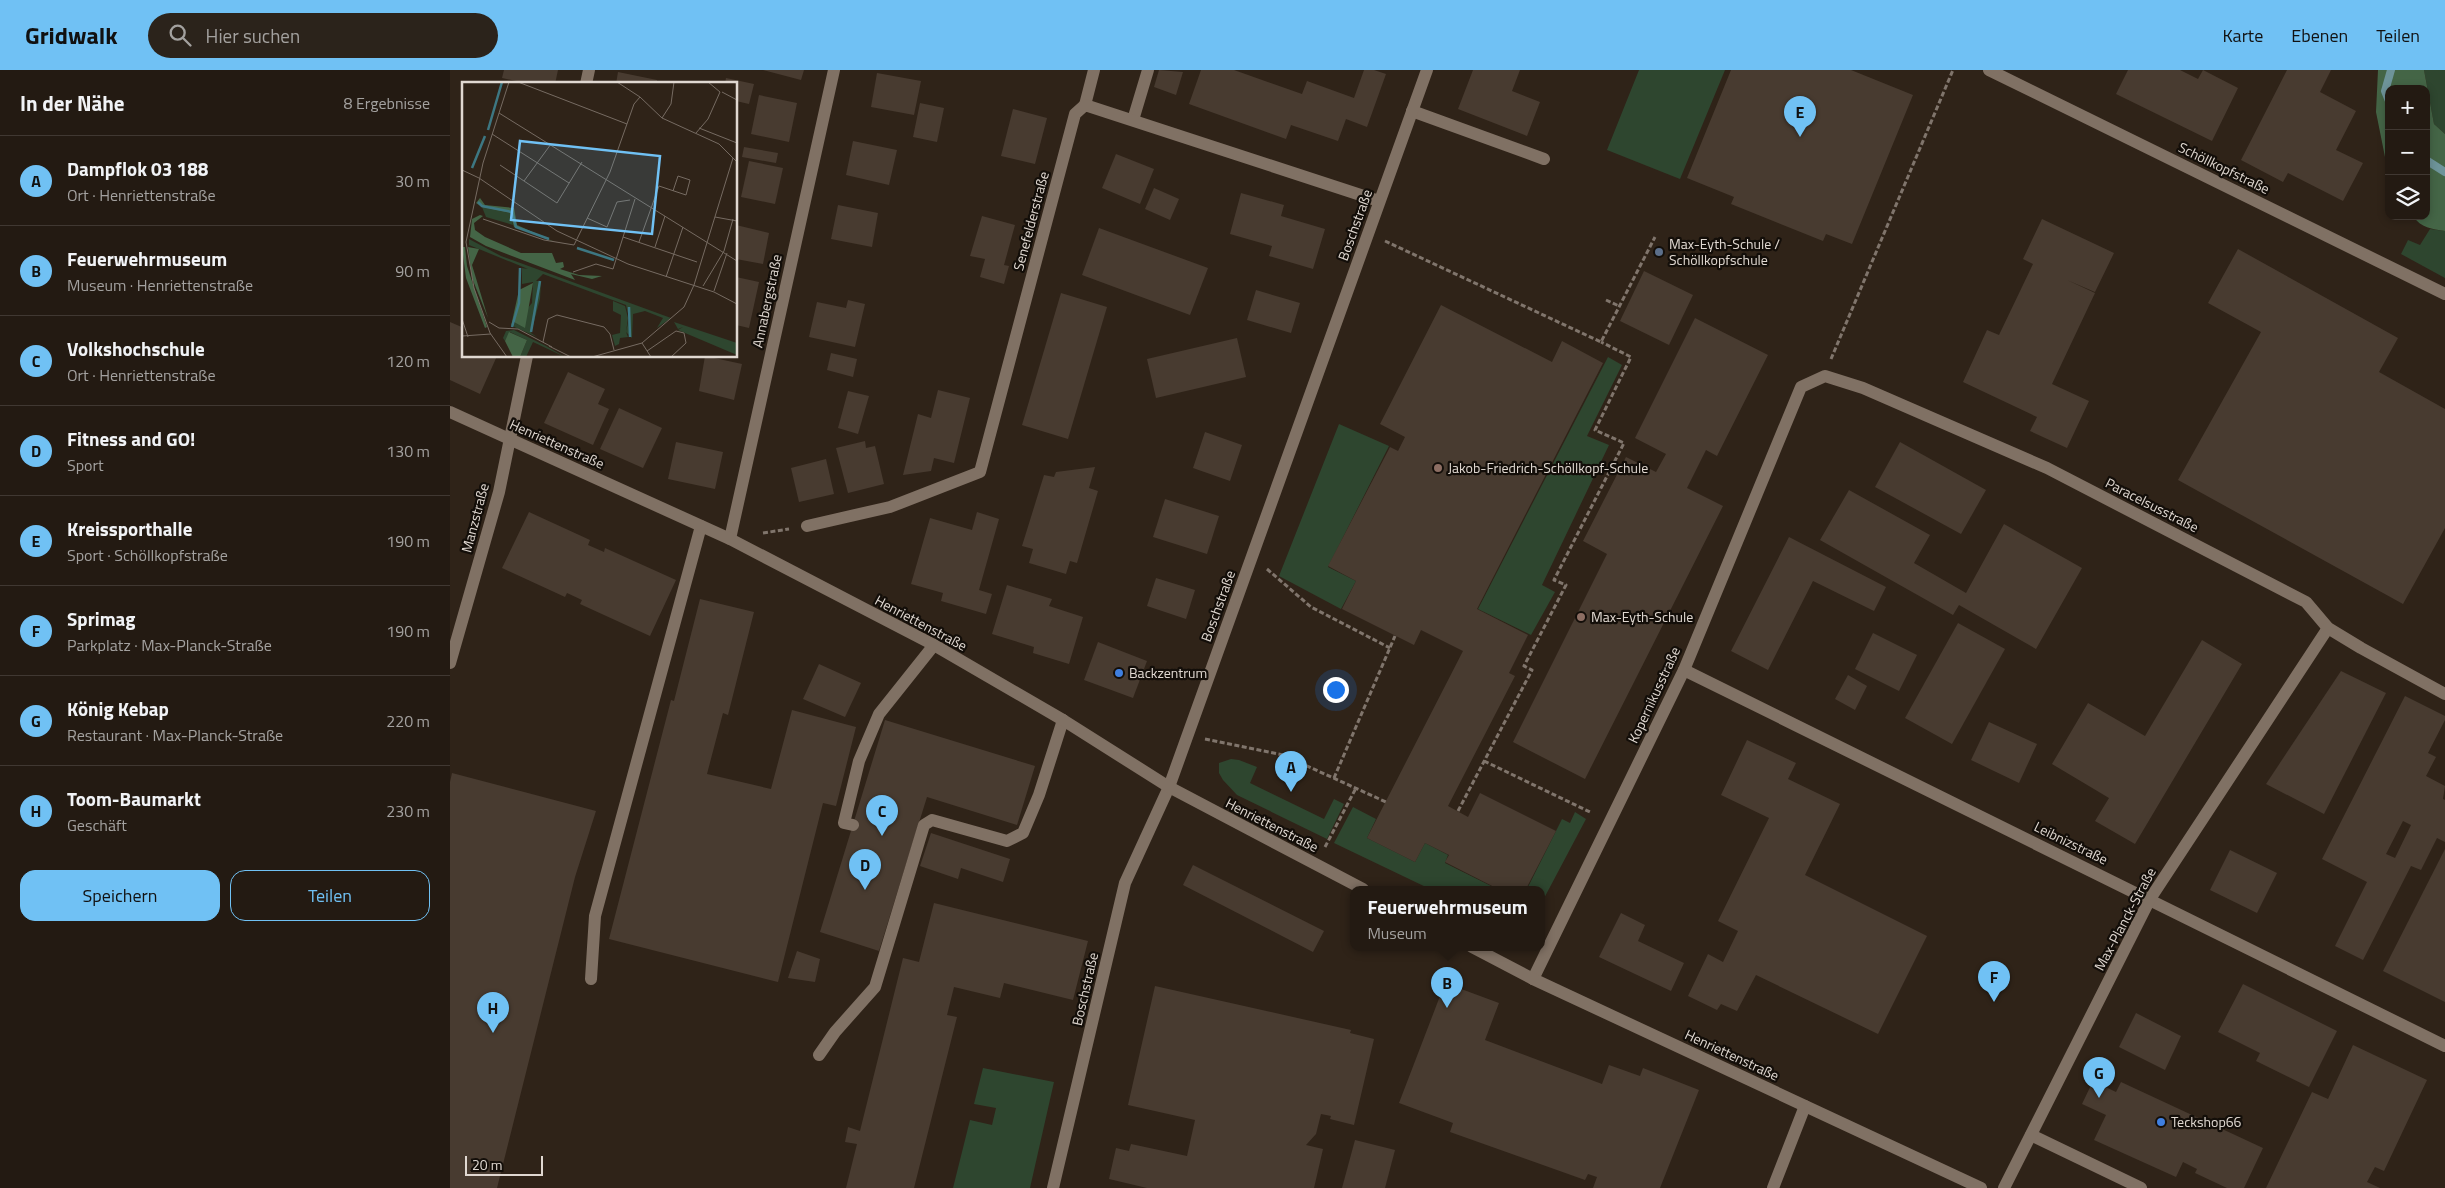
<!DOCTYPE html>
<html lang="de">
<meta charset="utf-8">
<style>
body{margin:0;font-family:"Titillium Web",sans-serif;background:#2b231b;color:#f1f3f6}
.controls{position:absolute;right:15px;top:15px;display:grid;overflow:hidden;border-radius:10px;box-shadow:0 2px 8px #0003}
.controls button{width:45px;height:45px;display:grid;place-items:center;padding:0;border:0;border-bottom:1px solid #403832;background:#231a12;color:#f1f3f6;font:25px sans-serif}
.scale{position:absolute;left:15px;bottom:12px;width:78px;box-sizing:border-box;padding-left:5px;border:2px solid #e0d8d1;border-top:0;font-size:14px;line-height:18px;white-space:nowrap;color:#e0d8d1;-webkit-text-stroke:4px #130e09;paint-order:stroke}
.you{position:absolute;left:885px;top:619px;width:18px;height:18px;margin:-12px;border:4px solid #fff;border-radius:50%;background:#1a73e8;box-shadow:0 0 0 8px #1a73e833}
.badge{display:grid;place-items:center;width:32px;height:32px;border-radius:50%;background:#70c1f4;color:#111;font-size:16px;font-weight:700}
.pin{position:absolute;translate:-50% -41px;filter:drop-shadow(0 1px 2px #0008)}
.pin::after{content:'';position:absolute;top:26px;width:18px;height:15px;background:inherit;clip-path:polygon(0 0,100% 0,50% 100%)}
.popup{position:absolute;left:900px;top:816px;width:195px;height:65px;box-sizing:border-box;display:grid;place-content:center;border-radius:10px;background:#231a12;filter:drop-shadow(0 1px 4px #0005);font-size:16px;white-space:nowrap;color:#a3a19f}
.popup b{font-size:19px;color:#f1f3f6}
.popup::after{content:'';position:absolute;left:50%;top:100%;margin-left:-10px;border:10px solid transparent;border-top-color:#231a12}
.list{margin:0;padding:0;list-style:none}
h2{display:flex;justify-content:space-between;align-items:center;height:65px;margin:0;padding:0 20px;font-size:21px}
h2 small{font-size:16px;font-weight:400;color:#a3a19f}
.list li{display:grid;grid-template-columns:32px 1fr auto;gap:15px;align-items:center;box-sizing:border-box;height:90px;padding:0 20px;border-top:1px solid #403832}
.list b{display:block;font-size:19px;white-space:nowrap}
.list p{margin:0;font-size:16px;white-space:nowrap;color:#a3a19f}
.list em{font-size:16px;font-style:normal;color:#a3a19f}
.actions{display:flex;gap:10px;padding:15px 20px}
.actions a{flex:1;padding:11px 0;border:1px solid #70c1f4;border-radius:15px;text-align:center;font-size:18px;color:#70c1f4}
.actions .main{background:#70c1f4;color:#111}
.icon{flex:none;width:28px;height:28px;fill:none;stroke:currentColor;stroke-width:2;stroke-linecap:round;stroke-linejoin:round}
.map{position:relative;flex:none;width:1995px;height:1118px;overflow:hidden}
header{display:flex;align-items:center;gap:30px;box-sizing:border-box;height:70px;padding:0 25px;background:#70c1f4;color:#111}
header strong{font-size:24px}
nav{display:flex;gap:28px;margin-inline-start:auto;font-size:18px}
.search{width:350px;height:45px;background:#2b231b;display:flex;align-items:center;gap:12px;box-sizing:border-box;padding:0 18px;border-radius:28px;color:#a3a19f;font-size:19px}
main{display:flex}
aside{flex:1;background:#231a12}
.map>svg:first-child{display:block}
.green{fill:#2e462f}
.forest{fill:#446546}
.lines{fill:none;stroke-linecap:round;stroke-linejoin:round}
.stream{stroke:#6e949a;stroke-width:8}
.building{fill:#483b30;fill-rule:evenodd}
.path{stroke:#80756c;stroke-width:3;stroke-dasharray:5 2.5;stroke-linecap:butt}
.lane{stroke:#807164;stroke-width:12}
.street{stroke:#807164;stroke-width:12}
.secondary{stroke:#807164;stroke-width:12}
.service-dot{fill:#5c6f8a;stroke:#130e09;stroke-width:2}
.education-dot{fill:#8d6e63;stroke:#130e09;stroke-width:2}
.shop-dot{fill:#3f7fe0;stroke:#130e09;stroke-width:2}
.labels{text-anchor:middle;stroke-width:4.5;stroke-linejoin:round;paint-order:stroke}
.street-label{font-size:14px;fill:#e0d8d1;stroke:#130e09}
.poi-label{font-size:14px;fill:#e0d8d1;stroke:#130e09;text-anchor:start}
.inset-river{fill:none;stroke:#3d7782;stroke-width:2.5}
.inset-road{fill:none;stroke:#766b62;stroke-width:1}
.view{fill:#70c1f4;fill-opacity:0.15;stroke:#70c1f4;stroke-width:2.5}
.inset-edge{fill:none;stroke:#e0d8d1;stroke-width:2.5}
</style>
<header>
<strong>Gridwalk</strong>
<div class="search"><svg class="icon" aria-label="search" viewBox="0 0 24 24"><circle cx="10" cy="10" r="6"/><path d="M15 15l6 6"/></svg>Hier suchen</div>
<nav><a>Karte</a><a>Ebenen</a><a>Teilen</a></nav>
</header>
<main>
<aside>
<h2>In der Nähe<small>8 Ergebnisse</small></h2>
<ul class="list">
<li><span class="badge">A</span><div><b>Dampflok 03 188</b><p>Ort · Henriettenstraße</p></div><em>30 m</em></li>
<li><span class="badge">B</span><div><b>Feuerwehrmuseum</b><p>Museum · Henriettenstraße</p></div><em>90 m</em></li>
<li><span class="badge">C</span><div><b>Volkshochschule</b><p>Ort · Henriettenstraße</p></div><em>120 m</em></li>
<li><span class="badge">D</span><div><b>Fitness and GO!</b><p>Sport</p></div><em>130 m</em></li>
<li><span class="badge">E</span><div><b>Kreissporthalle</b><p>Sport · Schöllkopfstraße</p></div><em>190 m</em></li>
<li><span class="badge">F</span><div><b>Sprimag</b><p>Parkplatz · Max-Planck-Straße</p></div><em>190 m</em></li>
<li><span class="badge">G</span><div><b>König Kebap</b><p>Restaurant · Max-Planck-Straße</p></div><em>220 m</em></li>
<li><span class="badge">H</span><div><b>Toom-Baumarkt</b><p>Geschäft</p></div><em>230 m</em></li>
</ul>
<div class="actions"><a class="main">Speichern</a><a>Teilen</a></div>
</aside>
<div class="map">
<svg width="1995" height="1118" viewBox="0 0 1995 1118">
<rect width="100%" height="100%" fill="#2f2318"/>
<!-- green -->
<g class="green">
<polygon points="1189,0 1275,0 1230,109 1157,80"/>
<polygon points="1974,0 1995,0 1995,64 1984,54"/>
<polygon points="1980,159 1995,161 1995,208 1951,184 1958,170 1970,175"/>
<polygon points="1158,287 1172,295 1137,366 1159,375 1092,515 1105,522 1081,565 1028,539"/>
<polygon points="889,354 939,376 878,497 906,511 891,539 829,506"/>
<polygon points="781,689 789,690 807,697 800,713 874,749 884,729 894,734 877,769 787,725 773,710 769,703 769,693"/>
<polygon points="903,737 926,749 917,768 965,792 975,773 998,785 995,793 1047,819 980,819 884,773"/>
<polygon points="1125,742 1136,749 1091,834 1091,819 1077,819 1112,749 1120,753"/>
<polygon points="533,998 604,1012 580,1118 503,1118 520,1050 542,1055 546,1038 524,1034"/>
</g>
<!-- forest -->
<path class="forest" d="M 1928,0 L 1974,0 L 1984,54 L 1995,64 L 1995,161 C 1982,159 1971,158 1963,146 L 1976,146 L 1976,19 L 1939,19 L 1939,107 L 1926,42 Z"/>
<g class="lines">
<!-- stream -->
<g class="stream">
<polyline points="1939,31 1935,21 1941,0"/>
<polyline points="1976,90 1995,102"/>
</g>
</g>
<!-- building -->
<g class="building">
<polygon points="54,0 108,0 105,14 81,14 52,8"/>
<polygon points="313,0 354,0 351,10"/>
<polygon points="709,0 733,2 726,25 704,17"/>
<polygon points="751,0 784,0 852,24 857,11 904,28 914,0 924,0 936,4 917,57 896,49 888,71 841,55 836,69 739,34"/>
<polygon points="1023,0 1070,0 1062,21 1090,32 1077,66 1008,39"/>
<polygon points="1281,0 1401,0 1463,25 1402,174 1376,164 1373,171 1281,134 1284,127 1237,108"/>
<polygon points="1678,0 1730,0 1748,9 1753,0 1788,18 1762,71 1666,24"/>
<polygon points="1837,0 1881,0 1870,22 1906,41 1886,80 1913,93 1893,131 1838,103 1833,112 1791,90"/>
<polygon points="168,2 207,10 207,14 166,14"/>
<polygon points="427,3 471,11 464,45 421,37"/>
<polygon points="276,8 304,14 299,34 286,31 286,14 275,14"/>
<polygon points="309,25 347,33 339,72 301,64"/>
<polygon points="470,33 494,38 487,72 463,67"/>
<polygon points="563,39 597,48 585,94 551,86"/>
<polygon points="403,71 447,80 439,115 396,105"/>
<polygon points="294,77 328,83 326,93 292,87"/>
<polygon points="666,84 704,99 690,134 652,118"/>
<polygon points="299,91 333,98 325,134 291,127"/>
<polygon points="704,118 729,129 720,150 695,139"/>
<polygon points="791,123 834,135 831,146 875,159 863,199 819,186 822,176 780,164"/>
<polygon points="388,135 428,143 422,177 381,169"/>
<polygon points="532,146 565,155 554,195 559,196 554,214 530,207 535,189 520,186"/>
<polygon points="1592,149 1664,183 1645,222 1617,210 1645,223 1602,314 1639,331 1617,378 1580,361 1587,347 1513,312 1537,260 1549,265 1583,194 1573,189"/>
<polygon points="286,155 319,163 313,194 286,189"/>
<polygon points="649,158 758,198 740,245 632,205"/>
<polygon points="1788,179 1948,268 1929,302 1995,339 1995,458 1953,534 1728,410 1811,262 1758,233"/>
<polygon points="1194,201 1243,225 1219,275 1170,251"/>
<polygon points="286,207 309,212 299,258 286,255"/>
<polygon points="806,220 850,233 841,263 797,250"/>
<polygon points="611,223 657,237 618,369 572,355"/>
<polygon points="398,230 415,234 405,277 359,267 367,232 396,238"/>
<polygon points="991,235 1102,292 1112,271 1153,293 1027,539 1078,565 1059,603 1065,606 998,736 1018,747 1030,723 1106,761 1076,819 1048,819 995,792 999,785 975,773 965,792 917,768 1013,581 971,560 964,575 892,539 906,511 878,496 940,377 948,381 955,367 930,354"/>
<polygon points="1245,248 1318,285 1267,386 1256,380 1237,418 1273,436 1135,709 1063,672 1157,484 1133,471 1176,387 1206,402 1216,384 1185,368"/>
<polygon points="0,252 14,258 14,286 47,286 30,324 0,310"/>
<polygon points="787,268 796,307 706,328 697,289"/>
<polygon points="381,283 407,289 403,307 377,300"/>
<polygon points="255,286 292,294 284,330 249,321"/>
<polygon points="118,302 155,319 148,334 159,339 143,375 94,353"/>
<polygon points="488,320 520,328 504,393 484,388 481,401 453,405 468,344 481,348"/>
<polygon points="398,321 419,326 408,364 388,358"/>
<polygon points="169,338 212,358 193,398 150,379"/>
<polygon points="755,362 792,375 780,411 743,398"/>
<polygon points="415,371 416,378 425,376 434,414 398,423 386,378"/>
<polygon points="226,372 273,382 265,419 218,409"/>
<polygon points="1450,372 1536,420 1511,464 1425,417"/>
<polygon points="376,389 384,424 349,432 341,398"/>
<polygon points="645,397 639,418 648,421 627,493 620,491 616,504 579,493 583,479 572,476 594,405 604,407 606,402"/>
<polygon points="1399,420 1480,465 1464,493 1516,523 1554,454 1632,498 1586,579 1509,535 1503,545 1370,470"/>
<polygon points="715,429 769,446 757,484 703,467"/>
<polygon points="79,442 140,470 138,475 154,482 155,478 226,510 200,566 130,534 132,530 117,523 115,527 52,498"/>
<polygon points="527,442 549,449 529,520 542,524 536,544 491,531 493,523 461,514 480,448 522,460"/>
<polygon points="1339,467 1436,517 1424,541 1363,511 1318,600 1281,581"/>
<polygon points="706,508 745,520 736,549 697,536"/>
<polygon points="557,515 602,529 599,536 633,547 619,594 583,583 584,577 542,564"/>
<polygon points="250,529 304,542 278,645 273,643 257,704 321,719 342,640 406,657 386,736 373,733 328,912 159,869 221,630 224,631"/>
<polygon points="1508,553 1555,579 1502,674 1455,648"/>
<polygon points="1423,563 1467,585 1449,621 1405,599"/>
<polygon points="1752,570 1792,594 1685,774 1645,751 1659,728 1602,694 1638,633 1695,666"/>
<polygon points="648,572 697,591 683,628 634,610"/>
<polygon points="369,594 411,613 395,647 353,629"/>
<polygon points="1891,601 1936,623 1874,744 1816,714"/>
<polygon points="1398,605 1417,616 1405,640 1385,629"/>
<path d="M 1955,626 L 1995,646 L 1995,650 L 1978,683 L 1986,687 L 1976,706 L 1995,716 L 1993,729 L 1995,730 L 1995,772 L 1987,768 L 1971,800 L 1961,796 L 1913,890 L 1885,876 L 1917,812 L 1872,789 ZM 1953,751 L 1961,755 L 1945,788 L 1936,784 Z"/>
<polygon points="435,650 585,696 567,755 477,727 429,881 370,862"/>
<polygon points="1539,652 1587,674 1569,713 1521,690"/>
<polygon points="1297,670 1346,693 1338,709 1390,734 1355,805 1477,866 1428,964 1306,905 1287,941 1271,934 1267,940 1238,926 1258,884 1273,892 1288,861 1268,851 1319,748 1271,725"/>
<polygon points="2,703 146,741 125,807 47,1118 0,1118 0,712"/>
<polygon points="481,763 560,789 553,812 511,798 508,809 470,796"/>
<polygon points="1995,779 1995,932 1933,901"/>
<polygon points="1780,780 1827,803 1807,843 1760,820"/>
<polygon points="743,795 874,861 863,882 733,815"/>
<polygon points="484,833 638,871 623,930 554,913 550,928 504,917 497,945 507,947 464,1118 396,1118 407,1074 395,1072 398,1057 410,1061 453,888 469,892"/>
<polygon points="1171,843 1195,855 1188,871 1234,893 1221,921 1149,887"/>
<polygon points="347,881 370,889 365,912 338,908"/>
<polygon points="995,913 1049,933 1035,970 1152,1014 1159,995 1190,1006 1193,998 1249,1020 1210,1118 1143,1118 1147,1107 1138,1104 1135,1110 1000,1062 1003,1053 949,1033"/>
<polygon points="1793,914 1887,961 1859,1017 1806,991 1810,983 1768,962"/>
<polygon points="705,916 901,960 900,963 924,969 904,1055 880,1049 881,1046 871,1044 866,1064 856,1075 873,1079 864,1118 697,1118 659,1109 666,1078 679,1081 681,1074 737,1086 745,1050 678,1035"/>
<polygon points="1686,943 1731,966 1715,1000 1669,977"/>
<polygon points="1903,975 1977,1010 1934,1101 1925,1097 1917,1112 1930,1118 1816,1118 1862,1022 1878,1029"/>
<polygon points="1643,1011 1666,1022 1671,1012 1813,1078 1794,1118 1777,1118 1745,1103 1747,1099 1733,1092 1726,1107 1644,1070 1656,1045 1632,1034"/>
<polygon points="905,1070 945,1080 935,1118 892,1118"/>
</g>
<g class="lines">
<!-- path -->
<g class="path">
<polyline points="935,171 1151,272 1205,167"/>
<polyline points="1156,230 1169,236"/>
<polyline points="1381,289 1503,0"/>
<polyline points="313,463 339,459"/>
<polyline points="817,499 861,537 940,578"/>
<polyline points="755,669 833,685 936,732"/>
<polyline points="1034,691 1142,743"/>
<polyline points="884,708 945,566"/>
<polyline points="1008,741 1082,600 1074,596 1116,515 1104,510 1174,373 1145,360 1181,287 1151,272"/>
<polyline points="875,777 906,718"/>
</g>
<!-- lane -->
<g class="lane">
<polyline points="635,35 644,0"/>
<polyline points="962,41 1094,89"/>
<polyline points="683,50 698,0"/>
<polyline points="403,755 394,753 409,691 429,644 484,575"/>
<polyline points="141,909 145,846 251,456"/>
<polyline points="369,985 385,962 425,917 474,755 482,750 557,771 573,763 589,725 613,650"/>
<polyline points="1581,1065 1691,1118"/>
<polyline points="1323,1118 1355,1036"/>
</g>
<!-- street -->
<g class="street">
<polyline points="136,14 139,0"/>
<polyline points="357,456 440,437 530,402 625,44 635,35 929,131"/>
<polyline points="280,469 384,0"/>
<polyline points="0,593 49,422 77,286"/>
<polyline points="1234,600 1995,976"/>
<polyline points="1083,909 1234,600 1351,317 1375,306 1413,318 1597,398 1856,532 1878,558 1911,578 1995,624"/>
<polyline points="603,1118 675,813 719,717 977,0"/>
<polyline points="1554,1118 1700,829 1878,558"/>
</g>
<!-- secondary -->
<g class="secondary">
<polyline points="1539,0 1995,224"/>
<polyline points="0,342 280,469 484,575 613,650 719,717 913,819"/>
<polyline points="1022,877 1083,909 1531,1118"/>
</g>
</g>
<!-- markers -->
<circle class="service-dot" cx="1209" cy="182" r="5"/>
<g class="education-dot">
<circle cx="988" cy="398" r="5"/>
<circle cx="1131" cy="547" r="5"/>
</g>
<g class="shop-dot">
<circle cx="669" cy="603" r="5"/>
<circle cx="1711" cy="1052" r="5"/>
</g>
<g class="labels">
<!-- street labels -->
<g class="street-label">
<text transform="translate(1774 98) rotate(26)" y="5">Schöllkopfstraße</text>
<text transform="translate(581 151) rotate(-75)" y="5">Senefelderstraße</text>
<text transform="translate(905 155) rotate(-70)" y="5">Boschstraße</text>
<text transform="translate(317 231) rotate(-78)" y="5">Annabergstraße</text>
<text transform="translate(107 374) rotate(24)" y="5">Henriettenstraße</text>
<text transform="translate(1702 435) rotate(27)" y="5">Paracelsusstraße</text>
<text transform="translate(25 448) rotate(-75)" y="5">Manzstraße</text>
<text transform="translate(768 536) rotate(-70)" y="5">Boschstraße</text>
<text transform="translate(471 553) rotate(28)" y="5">Henriettenstraße</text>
<text transform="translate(1204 625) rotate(-65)" y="5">Kopernikusstraße</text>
<text transform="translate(822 755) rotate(27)" y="5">Henriettenstraße</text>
<text transform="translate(1621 773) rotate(26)" y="5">Leibnizstraße</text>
<text transform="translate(1675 849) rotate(-62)" y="5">Max-Planck-Straße</text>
<text transform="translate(635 919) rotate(-77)" y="5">Boschstraße</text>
<text transform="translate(1282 985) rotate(25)" y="5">Henriettenstraße</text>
</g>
<!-- poi labels -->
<g class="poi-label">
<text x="1219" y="179">Max-Eyth-Schule /<tspan x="1219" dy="16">Schöllkopfschule</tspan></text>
<text x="998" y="403">Jakob-Friedrich-Schöllkopf-Schule</text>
<text x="1141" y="552">Max-Eyth-Schule</text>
<text x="679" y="608">Backzentrum</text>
<text x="1721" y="1057">Teckshop66</text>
</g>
</g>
<!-- overview -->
<g transform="translate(12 12)">
<rect width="275" height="275" fill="#2f2318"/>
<path d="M 20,125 L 48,131 L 51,143 L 24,135 ZM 7,157 L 39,174 L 209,236 L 195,246 L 201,236 L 183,229 L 171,232 L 170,256 L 164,250 L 166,255 L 158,256 L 157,262 L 153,264 L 150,253 L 158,251 L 159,233 L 151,229 L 151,219 L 163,224 L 166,236 L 164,250 L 167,236 L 164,223 L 81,192 L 74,199 L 79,199 L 78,217 L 69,251 L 75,255 L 50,244 L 70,221 L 71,200 L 60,202 L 60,186 L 66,187 L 7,163 ZM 212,240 L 275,261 L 275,273 L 216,248 L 221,245 L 216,247 ZM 52,248 L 84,264 L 103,275 L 71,260 L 64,275 L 58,275 L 65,258 L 48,250 L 43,259 L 41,256 L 44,249 Z" fill="#2e462f"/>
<path d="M 18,116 L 23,123 L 52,126 L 55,143 L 93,160 L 52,145 L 48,131 L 20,125 L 14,121 ZM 18,133 L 21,134 L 12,141 L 13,148 L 23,155 L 59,171 L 90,171 L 94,181 L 101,180 L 102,185 L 98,187 L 117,193 L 140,194 L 130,197 L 109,192 L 113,198 L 24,164 L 8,155 L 10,137 ZM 0,165 L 3,165 L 5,184 L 25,245 L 23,246 L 4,196 ZM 6,165 L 17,167 L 10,183 L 26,236 L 10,196 ZM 71,201 L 63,246 L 52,240 L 49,244 L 57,208 ZM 47,250 L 65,258 L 58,275 L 51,275 L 43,259 Z" fill="#446546"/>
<path class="inset-river" d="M 26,48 L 40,0M 10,86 L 23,54M 16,120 L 20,124 L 50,130 L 54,145 L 87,157M 115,166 L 152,178M 167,225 L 168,255M 50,245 L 57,221 L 58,186M 69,250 L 78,199"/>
<path class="inset-road" d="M 56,0 L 165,42M 155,0 L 178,15 L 200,36 L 257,62 L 275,80M 246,0 L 258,10M 260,10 L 275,18M 37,31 L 275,179M 200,36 L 209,22 L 212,0M 237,46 L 275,61M 234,51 L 246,37 L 258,10M 30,52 L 107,101M 38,83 L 95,121 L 120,80M 0,88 L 17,96M 17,96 L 95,149 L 166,182 L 252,210 L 275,222M 62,99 L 89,62M 253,135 L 275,139M 125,136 L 145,145 L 155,120 L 168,118M 21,137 L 82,158 L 112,163 L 148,90 L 172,22 L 178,15M 161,155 L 235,180M 177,160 L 197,104 L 224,113 L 228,98 L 216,94 L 211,109M 193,165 L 203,134M 111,190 L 134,182 L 151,187 L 173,117M 204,195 L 221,145M 241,204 L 262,169 L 271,137M 252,209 L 265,171M 0,237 L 6,255M 27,240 L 37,246 L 56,247 L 90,265M 0,254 L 29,252M 81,260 L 86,237 L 95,233 L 142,245 L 148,252 L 152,268M 180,261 L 189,275M 87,264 L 109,275M 185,269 L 214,249 L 222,251 L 224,261 L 209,275M 45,275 L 28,251 L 12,206 L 4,160 L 21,81 L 47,0M 130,275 L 180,261 L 222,225 L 232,203 L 271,76"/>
<path class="view" d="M 58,59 L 198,74 L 190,152 L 49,138 Z"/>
<rect width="275" height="275" class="inset-edge"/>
</g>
</svg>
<div class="controls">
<button>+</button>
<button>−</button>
<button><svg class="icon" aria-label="layers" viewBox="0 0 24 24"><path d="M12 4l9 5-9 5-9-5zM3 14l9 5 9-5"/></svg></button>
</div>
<div class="scale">20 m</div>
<div class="you"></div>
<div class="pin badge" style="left:841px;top:722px">A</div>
<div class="pin badge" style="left:997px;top:938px">B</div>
<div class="popup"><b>Feuerwehrmuseum</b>Museum</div>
<div class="pin badge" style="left:432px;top:766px">C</div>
<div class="pin badge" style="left:415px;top:820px">D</div>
<div class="pin badge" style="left:1350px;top:67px">E</div>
<div class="pin badge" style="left:1544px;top:932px">F</div>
<div class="pin badge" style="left:1649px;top:1028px">G</div>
<div class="pin badge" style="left:43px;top:963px">H</div>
</div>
</main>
